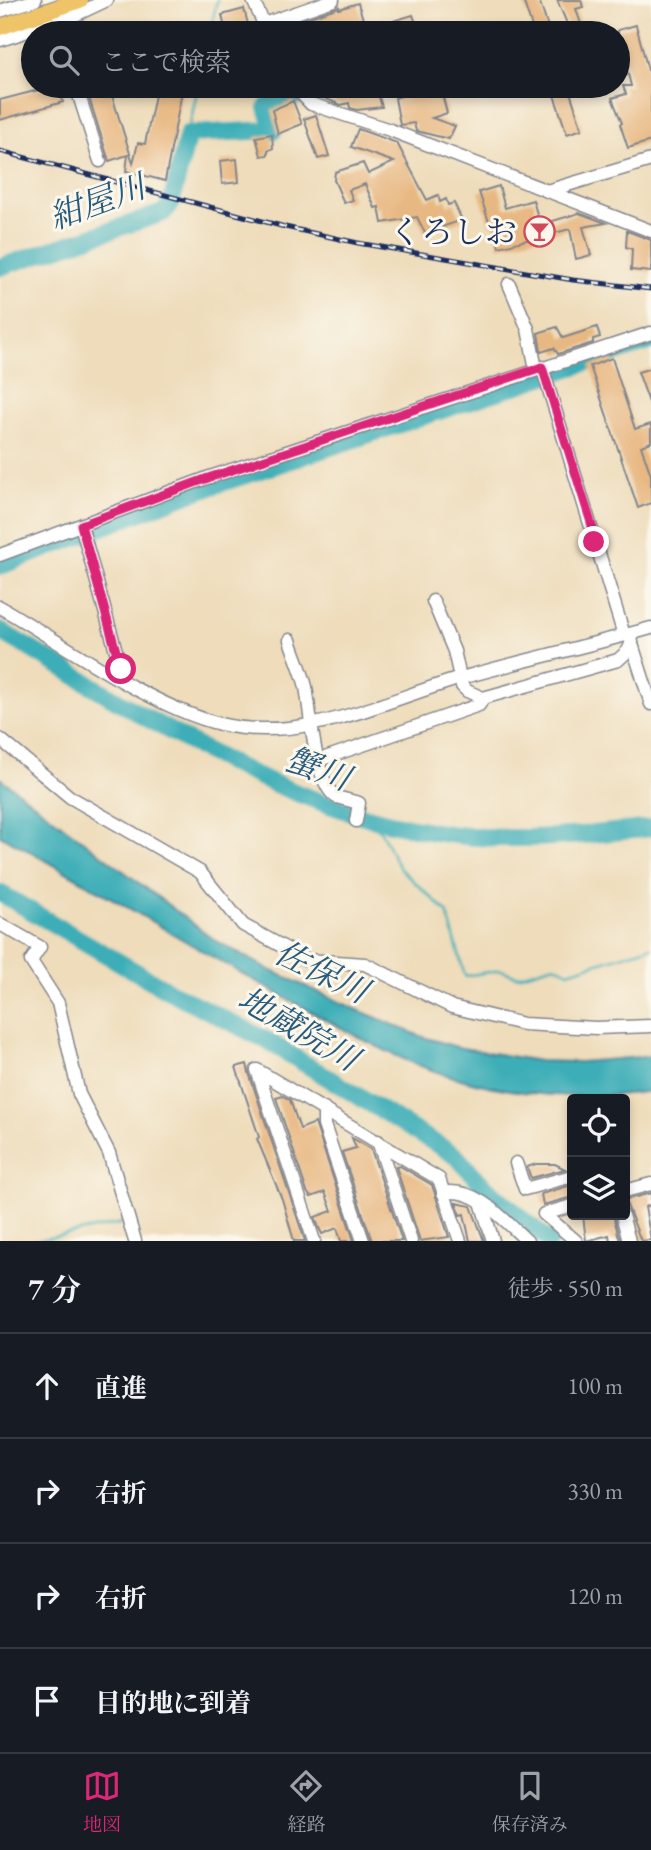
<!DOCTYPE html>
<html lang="ja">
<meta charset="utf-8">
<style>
body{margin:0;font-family:"EB Garamond","Noto Serif JP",serif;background:#20242c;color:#f1f3f6}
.controls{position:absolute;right:21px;bottom:21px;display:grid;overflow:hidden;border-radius:7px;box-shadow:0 4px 10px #0003}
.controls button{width:63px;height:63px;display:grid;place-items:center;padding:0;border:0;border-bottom:2px solid #363941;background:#171b24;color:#f1f3f6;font:35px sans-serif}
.stop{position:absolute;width:21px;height:21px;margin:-16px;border:5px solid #db2777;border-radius:50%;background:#fff}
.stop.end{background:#db2777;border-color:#fff;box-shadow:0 2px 7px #0008}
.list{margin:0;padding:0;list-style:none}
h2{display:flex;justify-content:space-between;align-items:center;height:91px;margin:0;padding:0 28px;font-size:30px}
h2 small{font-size:23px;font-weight:400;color:#9ea1a6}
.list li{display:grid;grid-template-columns:46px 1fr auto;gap:21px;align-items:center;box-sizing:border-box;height:105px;padding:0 28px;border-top:2px solid #363941}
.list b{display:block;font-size:26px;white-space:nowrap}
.list em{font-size:23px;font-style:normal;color:#9ea1a6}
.icon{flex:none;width:38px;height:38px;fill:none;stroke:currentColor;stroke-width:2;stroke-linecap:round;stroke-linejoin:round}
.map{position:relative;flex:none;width:651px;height:1241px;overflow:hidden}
.search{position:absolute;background:#171b24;box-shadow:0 4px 10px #0003;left:21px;right:21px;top:21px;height:77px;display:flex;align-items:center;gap:18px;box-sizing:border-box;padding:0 24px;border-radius:38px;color:#9ea1a6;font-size:26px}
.sheet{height:511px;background:#171b24}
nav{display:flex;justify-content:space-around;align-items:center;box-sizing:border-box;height:98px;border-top:2px solid #363941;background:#171b24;font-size:19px;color:#9ea1a6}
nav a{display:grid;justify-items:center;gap:4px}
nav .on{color:#db2777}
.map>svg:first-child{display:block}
.water{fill:#3daeb7;stroke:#2c6e8a;stroke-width:2}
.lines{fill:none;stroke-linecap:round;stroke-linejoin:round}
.stream{stroke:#3daeb7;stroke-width:2.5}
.river{stroke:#3daeb7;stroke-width:18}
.building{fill:#e8b882}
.minor-casing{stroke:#84868c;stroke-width:15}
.major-casing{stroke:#84868c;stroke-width:18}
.minor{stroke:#fff;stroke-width:12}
.major{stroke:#efc469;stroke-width:16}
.rail-casing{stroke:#1b2f5e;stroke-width:5}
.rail{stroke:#fbf7ec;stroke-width:2.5;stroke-dasharray:8;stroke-linecap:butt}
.route{stroke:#db2777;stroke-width:9}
.labels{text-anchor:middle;stroke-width:6;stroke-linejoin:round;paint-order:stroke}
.poi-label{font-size:32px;fill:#1b2f5e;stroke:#fbf7ec;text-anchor:end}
.water-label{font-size:33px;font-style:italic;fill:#275b7d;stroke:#fbf7ec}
</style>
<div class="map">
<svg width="651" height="1241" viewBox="0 0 651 1241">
<rect width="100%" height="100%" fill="#fbf7ec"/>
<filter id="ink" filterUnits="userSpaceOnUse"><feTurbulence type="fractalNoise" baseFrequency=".0143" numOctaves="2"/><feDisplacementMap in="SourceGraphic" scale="14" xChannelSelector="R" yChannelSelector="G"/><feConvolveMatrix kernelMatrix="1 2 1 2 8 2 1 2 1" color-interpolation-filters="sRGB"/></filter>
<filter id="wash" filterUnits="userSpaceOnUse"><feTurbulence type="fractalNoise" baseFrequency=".00686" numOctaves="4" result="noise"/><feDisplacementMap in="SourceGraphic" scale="28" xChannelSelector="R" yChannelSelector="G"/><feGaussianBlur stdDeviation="1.57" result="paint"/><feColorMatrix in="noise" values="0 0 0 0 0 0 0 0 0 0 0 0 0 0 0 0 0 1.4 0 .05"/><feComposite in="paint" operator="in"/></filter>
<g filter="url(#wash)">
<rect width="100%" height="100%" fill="#eedcba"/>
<!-- water -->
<path class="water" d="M 0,778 L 216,941 L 270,970 L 353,1008 L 420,1036 L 457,1047 L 539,1061 L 580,1062 L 651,1056 L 651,1091 C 588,1101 518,1096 457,1078 C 405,1064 356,1036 308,1010 C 204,955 104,891 0,835 Z"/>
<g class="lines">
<!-- stream -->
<g class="stream">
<polyline points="210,33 217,0"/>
<polyline points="188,134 198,86"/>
<polyline points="367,817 381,832 400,869 447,912 465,976 501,970 517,976 555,965 568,972 651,947"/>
<polyline points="34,1241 123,1223"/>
</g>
<!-- river -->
<g class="river">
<polyline points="306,92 327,86"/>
<polyline points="0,267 163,213 171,204 188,134 274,130 267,107 294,97"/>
<polyline points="0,566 188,494 651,341"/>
<path d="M 0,631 C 143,713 268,805 435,832 C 506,844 580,836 651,828"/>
<polyline points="0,893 169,991 266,1040 456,1156 482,1184 549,1241"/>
</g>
</g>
<g id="blocks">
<!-- building -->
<g class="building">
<polygon points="523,0 539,0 550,33 534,33"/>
<polygon points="557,0 581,0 583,7 576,9 584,33 571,33"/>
<polygon points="358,3 366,29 413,15 418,29 413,33 327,33 325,27 308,33 294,33 290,24 339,7 339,9"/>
<polygon points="244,9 248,24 225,29 222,15"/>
<polygon points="636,25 648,70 651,69 651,141 628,148 620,124 622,123 612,98 626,94 623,86 631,86 622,49 618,50 618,30"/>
<polygon points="54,86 59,86 63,102 0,120 0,100"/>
<polygon points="93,86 109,86 133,163 138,143 145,144 156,90 167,92 169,86 183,86 165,181 126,171 128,155 109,161 86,88"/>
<polygon points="340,86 366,86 367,90 376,87 382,107 357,110 350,108 349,103 341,105 314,94"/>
<polygon points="428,86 440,86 447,113 432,118 455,126 449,139 416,131 414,123 400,125 395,98"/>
<polygon points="551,86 568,86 582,129 567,134"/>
<polygon points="293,101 302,124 278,134 272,110"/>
<polygon points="316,115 329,156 318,159 304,119"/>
<polygon points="358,129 397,143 427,200 438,195 440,202 446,199 448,205 454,203 462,220 425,233 417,217 382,223 379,207 375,208 365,184 349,190 353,200 344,203 334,180 335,172 363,163 368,174 394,162 351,147"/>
<polygon points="272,134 273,148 268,151 268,155 261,156 256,137"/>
<polygon points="237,159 239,182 222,184 220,161"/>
<polygon points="499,186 505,208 533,200 540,225 579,213 606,223 583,227 591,255 576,259 570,229 499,247 494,224 490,225 479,192"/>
<polygon points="627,231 651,240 651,272 631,270 632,249 626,247"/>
<polygon points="557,327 563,338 597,327 600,337 593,339 593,343 558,354 554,348 541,352 538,333"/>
<polygon points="612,358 635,429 651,424 651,442 641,446 651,475 651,503 638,508 590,366"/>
<polygon points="651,368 651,404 650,405 638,372"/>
<polygon points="247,1064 249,1073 305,1241 294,1241 282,1199 257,1139 259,1137 236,1067"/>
<polygon points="283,1096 290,1100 300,1129 315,1123 354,1241 341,1241 337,1228 322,1234 319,1228 315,1217 332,1211 325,1192 311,1197 307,1192 276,1098"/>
<polygon points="352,1138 371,1149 402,1241 372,1241 342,1152 356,1148"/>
<polygon points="536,1164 555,1164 565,1169 531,1178 527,1167"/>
<polygon points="400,1166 432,1185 449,1237 420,1241 396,1167"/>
<polygon points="572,1185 572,1197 543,1205 541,1194"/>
<polygon points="651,1193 651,1205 645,1207 651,1240 641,1241 625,1200"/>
<polygon points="456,1203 471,1206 484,1241 470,1241 464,1214 460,1215"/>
<polygon points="583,1215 613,1215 620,1241 610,1241 609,1235 586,1241"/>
</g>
</g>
</g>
<g filter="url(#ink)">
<use href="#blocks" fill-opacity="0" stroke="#84868c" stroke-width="2"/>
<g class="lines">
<defs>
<g id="minor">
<polyline points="253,0 268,33"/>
<polyline points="0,11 35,0"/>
<polyline points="264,24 333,0"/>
<polyline points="63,30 64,33"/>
<polyline points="0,40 71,17 107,0"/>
<polyline points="76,86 100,161"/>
<polyline points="294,86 311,104 390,130 651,231"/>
<polyline points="547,191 651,160"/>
<polyline points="509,284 528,329 536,369"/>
<polyline points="542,367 624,635"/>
<polyline points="81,525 121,669 119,677"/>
<polyline points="0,555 207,478 651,333"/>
<polyline points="433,601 454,651 462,686 467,691 483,698 618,660 628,651 632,642"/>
<path d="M 0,607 C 64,644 149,706 220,724 C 304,744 382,701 461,678 C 524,660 588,646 651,628"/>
<path d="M 290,640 C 295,656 302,671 306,687 C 311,714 314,781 336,797 L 359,803 L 356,821"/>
<polyline points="631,641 651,704"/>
<polyline points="0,739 70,797 200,872 243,925 307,960 365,964 452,1007 523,1024 596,1028 651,1026"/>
<polyline points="319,760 479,705 483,698"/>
<polyline points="0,924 40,947 31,961 58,1003 79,1094 109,1153 135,1241"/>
<polyline points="324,1109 324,1125 363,1241"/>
<polyline points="378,1141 411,1241"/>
<polyline points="516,1163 525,1189 572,1176"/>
<polyline points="625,1191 651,1184"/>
<path d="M 443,1193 C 476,1186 505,1221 527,1241"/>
<polyline points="481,1202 493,1241"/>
<polyline points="572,1206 544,1214 576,1241"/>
<polyline points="622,1215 629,1241"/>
<polyline points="314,1241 257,1070 439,1179 460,1241"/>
</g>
<polyline id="major" points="0,27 80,0"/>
</defs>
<!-- minor casing -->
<use href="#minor" class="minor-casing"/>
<!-- major casing -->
<use href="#major" class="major-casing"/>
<!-- minor -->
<use href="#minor" class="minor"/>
<!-- major -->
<use href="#major" class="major"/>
<defs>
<polyline id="rail" points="0,151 285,227 358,243 573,280 651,289"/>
</defs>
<!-- rail casing -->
<use href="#rail" class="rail-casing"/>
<!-- rail -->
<use href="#rail" class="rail"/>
</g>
</g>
<g class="lines" filter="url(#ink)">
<!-- route -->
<polyline class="route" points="121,669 81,525 208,478 542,367 594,532 594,542"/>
</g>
<!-- icons -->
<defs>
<symbol id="bar-ring" viewBox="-11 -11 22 22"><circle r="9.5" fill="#fbf7ec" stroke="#d1495b" stroke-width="1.5"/><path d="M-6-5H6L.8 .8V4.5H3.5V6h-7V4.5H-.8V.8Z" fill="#d1495b"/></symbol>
</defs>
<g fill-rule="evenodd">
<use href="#bar-ring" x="522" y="214" width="35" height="35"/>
</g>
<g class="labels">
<!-- poi labels -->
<g class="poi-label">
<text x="517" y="243">くろしお</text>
</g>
<!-- water labels -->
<g class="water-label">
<text transform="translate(97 201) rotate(-20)" y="12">紺屋川</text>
<text transform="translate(318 768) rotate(20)" y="12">蟹川</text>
<text transform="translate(322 971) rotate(26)" y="12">佐保川</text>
<text transform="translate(299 1028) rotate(30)" y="12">地蔵院川</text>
</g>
</g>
</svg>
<div class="controls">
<button><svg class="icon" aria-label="locate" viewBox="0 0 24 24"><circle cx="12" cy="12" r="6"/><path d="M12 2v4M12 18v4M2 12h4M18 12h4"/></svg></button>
<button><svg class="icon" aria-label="layers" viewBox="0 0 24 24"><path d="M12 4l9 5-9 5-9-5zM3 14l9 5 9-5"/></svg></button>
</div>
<div class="stop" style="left:121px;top:669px"></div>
<div class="stop end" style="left:594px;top:542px"></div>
<div class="search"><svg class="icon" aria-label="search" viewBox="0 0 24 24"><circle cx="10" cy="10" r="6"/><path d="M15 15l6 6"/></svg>ここで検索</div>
</div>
<section class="sheet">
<h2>7 分<small>徒歩 · 550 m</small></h2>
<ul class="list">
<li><svg class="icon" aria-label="ahead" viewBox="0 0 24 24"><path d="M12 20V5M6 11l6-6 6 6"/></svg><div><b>直進</b></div><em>100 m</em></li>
<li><svg class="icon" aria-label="right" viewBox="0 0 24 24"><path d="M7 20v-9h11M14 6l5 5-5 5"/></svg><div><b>右折</b></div><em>330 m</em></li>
<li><svg class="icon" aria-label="right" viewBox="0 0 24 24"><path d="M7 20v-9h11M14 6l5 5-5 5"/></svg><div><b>右折</b></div><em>120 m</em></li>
<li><svg class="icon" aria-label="arrive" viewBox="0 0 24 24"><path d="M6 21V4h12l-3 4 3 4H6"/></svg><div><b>目的地に到着</b></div></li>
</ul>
</section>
<nav>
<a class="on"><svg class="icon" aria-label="map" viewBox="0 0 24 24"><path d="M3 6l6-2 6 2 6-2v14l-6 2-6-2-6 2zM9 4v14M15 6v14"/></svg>地図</a>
<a><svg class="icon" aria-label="directions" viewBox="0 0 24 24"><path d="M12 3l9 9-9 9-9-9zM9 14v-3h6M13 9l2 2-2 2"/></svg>経路</a>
<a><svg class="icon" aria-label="saved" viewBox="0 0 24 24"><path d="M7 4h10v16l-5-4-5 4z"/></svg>保存済み</a>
</nav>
